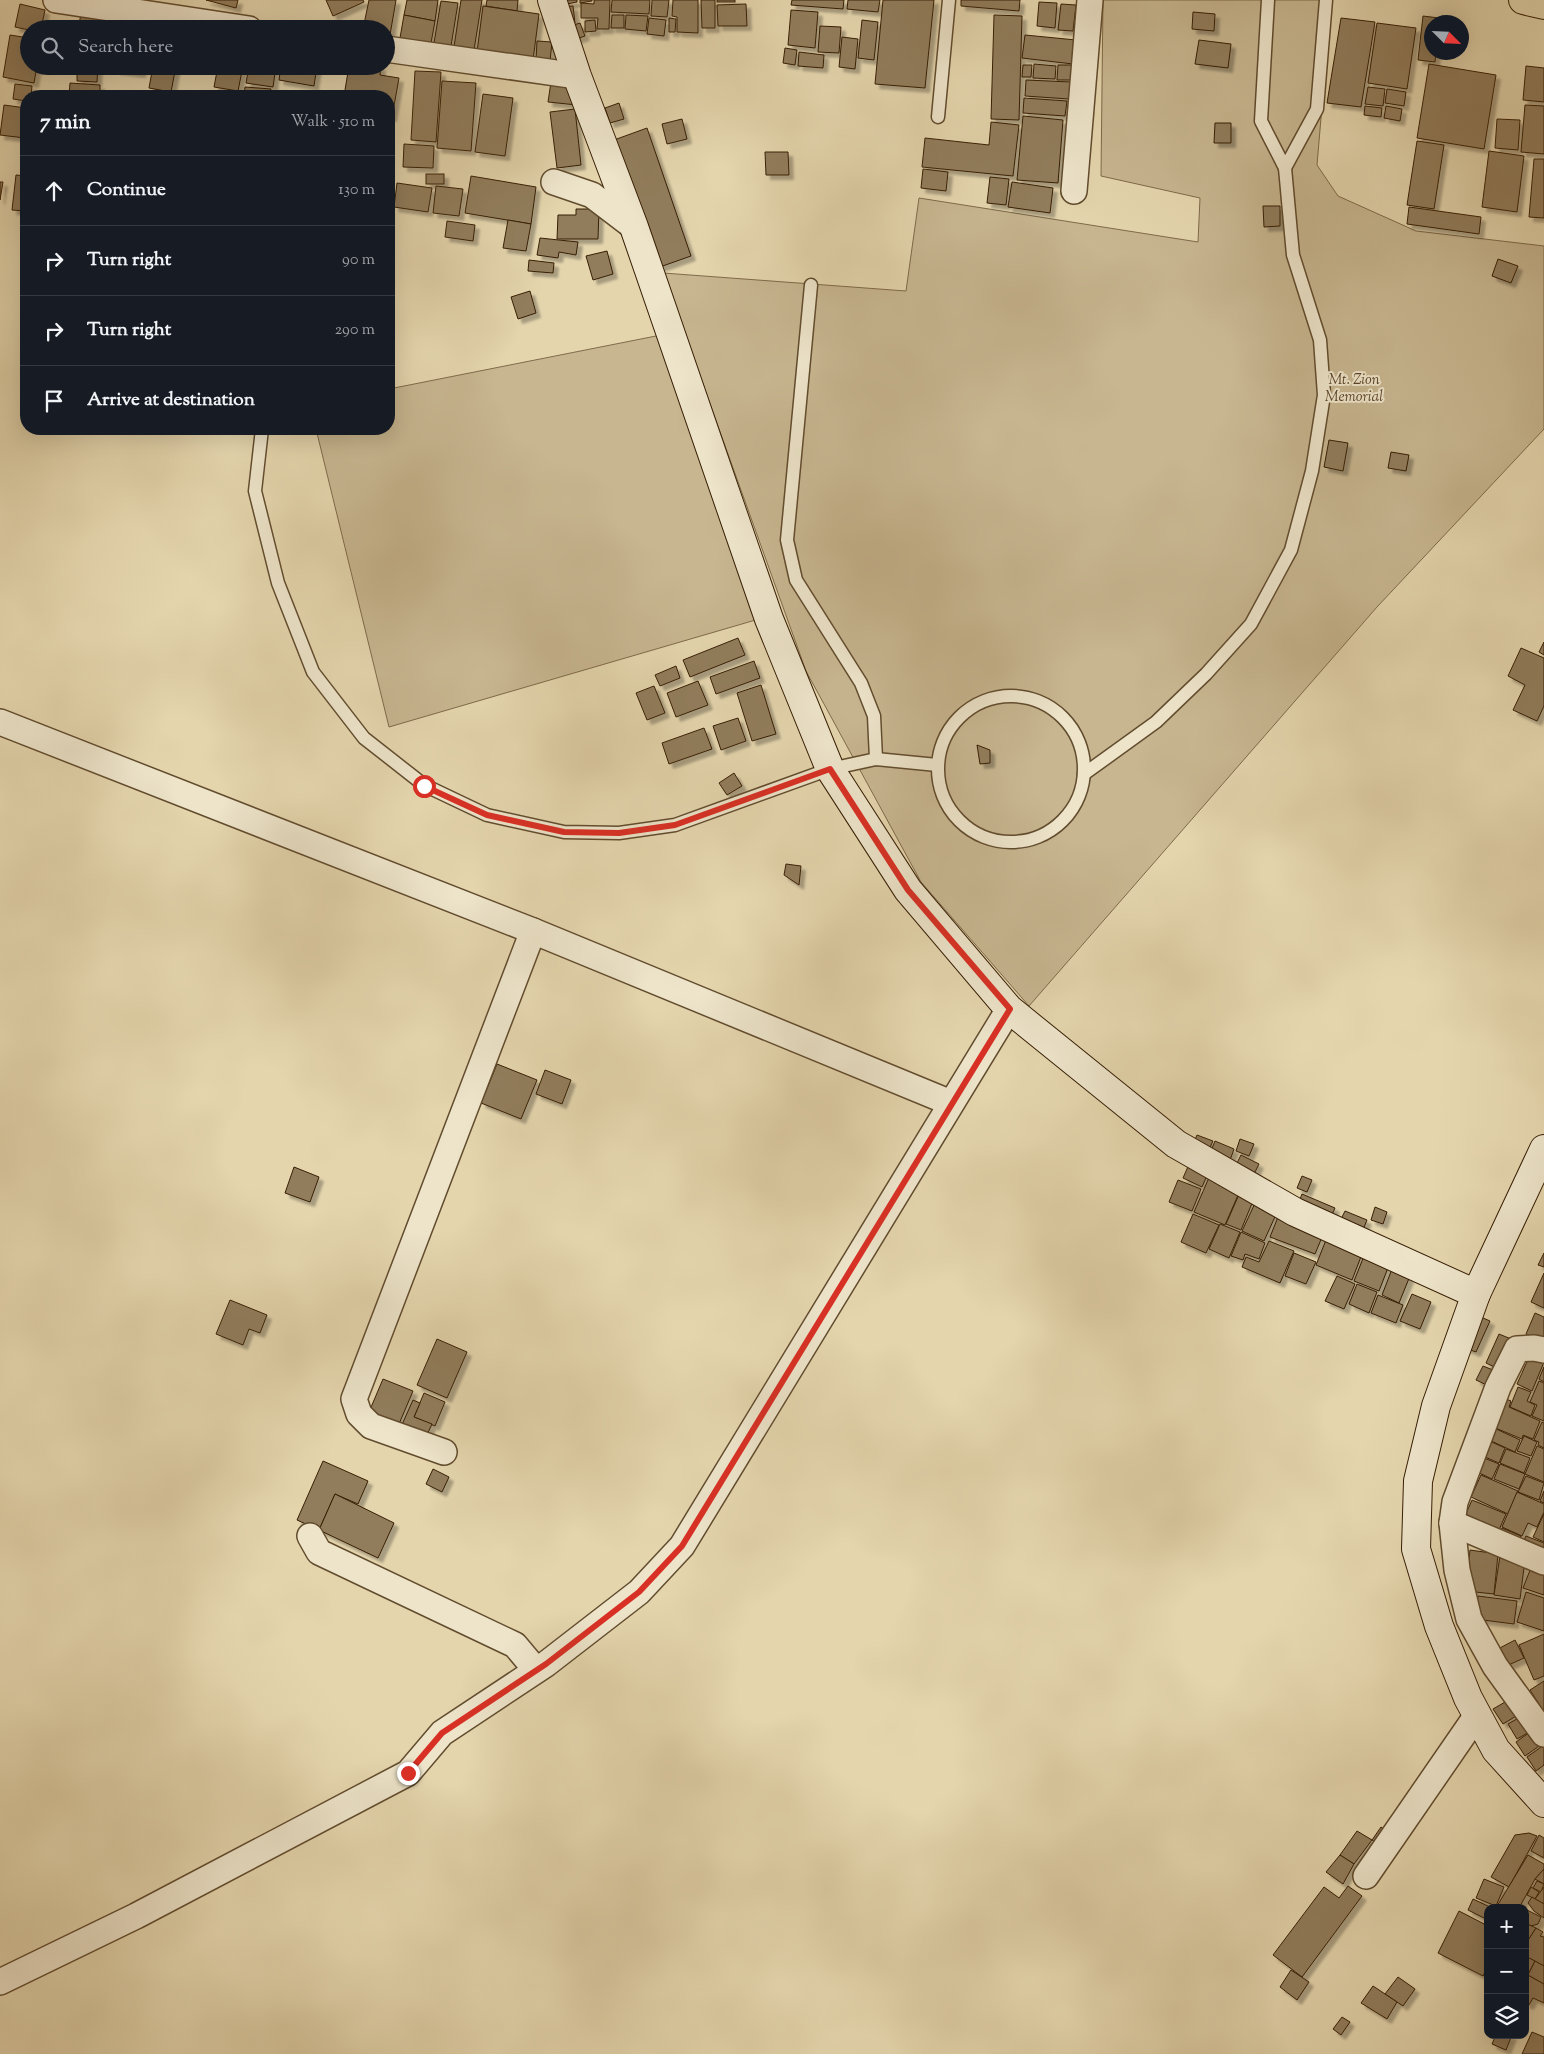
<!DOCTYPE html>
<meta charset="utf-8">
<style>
body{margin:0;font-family:"Sorts Mill Goudy",serif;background:#242831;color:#f1f3f6}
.controls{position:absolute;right:15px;bottom:15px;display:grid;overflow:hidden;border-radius:10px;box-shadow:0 5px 20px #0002}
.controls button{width:45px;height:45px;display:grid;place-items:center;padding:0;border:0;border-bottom:1px solid #363941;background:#171b24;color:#f1f3f6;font:25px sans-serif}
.compass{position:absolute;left:1424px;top:15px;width:45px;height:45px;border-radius:50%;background:#171b24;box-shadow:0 5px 20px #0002;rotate:114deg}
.stop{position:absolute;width:15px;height:15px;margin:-11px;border:4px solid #d93025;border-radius:50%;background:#fff}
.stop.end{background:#d93025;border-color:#fff;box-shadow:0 1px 5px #0008}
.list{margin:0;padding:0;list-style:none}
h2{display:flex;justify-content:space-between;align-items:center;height:65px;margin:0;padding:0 20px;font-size:21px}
h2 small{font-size:16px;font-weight:400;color:#9ea1a6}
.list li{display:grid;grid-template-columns:32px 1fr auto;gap:15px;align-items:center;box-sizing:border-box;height:70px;padding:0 20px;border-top:1px solid #363941}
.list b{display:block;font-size:19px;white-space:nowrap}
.list em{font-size:16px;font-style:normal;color:#9ea1a6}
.icon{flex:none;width:28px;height:28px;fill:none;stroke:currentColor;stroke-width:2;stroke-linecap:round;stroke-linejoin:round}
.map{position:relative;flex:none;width:1544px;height:2054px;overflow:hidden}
.search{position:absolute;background:#171b24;box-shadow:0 5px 20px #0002;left:20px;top:20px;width:375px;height:55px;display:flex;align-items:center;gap:12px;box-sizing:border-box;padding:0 18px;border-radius:28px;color:#9ea1a6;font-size:19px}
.panel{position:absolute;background:#171b24;box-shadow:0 5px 20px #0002;left:20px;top:90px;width:375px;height:345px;border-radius:20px}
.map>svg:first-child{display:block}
.green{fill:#c7b690;stroke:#7f6a4a}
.building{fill:#917d5c;stroke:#371e04;filter:url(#shadow)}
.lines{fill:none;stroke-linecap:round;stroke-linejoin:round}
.lane-casing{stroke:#624c2e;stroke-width:15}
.street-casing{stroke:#624c2e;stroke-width:28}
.secondary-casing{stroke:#371e04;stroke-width:30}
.highway-casing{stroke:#371e04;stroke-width:30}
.lane{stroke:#ede4ca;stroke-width:12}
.street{stroke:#ede4ca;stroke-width:25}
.secondary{stroke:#ede4ca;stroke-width:28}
.highway{stroke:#e4d5ad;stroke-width:28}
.route{stroke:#d93025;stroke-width:6}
.labels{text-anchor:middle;stroke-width:4;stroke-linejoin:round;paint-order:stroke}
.park-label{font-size:15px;font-style:italic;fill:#5b4427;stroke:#ede4ca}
</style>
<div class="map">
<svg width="1544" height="2054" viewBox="0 0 1544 2054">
<defs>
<filter id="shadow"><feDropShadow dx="4.5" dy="4.5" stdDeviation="1" flood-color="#0004"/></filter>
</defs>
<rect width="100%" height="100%" fill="#e4d5ad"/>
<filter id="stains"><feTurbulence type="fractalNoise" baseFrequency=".004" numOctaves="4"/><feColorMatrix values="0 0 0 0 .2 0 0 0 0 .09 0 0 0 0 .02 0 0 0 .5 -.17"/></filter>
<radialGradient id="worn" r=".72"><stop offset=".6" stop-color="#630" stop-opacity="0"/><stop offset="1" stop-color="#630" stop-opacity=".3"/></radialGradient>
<!-- green -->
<g class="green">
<polygon points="1103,0 1331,0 1317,165 1338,196 1416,231 1544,246 1544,429 1377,607 1029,1006 921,882 806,671 663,273 906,291 919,198 1198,242 1200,198 1101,176"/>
<polygon points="661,335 759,619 389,727 316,429 389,429 389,389"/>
</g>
<!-- building -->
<g class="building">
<polygon points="206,0 238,0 236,8"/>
<polygon points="326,0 363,0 364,2 333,16"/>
<polygon points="369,0 396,0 390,35 386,34 386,29 363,29"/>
<polygon points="407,0 438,0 435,21 404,15"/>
<polygon points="461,0 482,0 474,50 454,47"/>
<polygon points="487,0 518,0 517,11 486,6"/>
<polygon points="556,0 577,0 577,2 557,6"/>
<polygon points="580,0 592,0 592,1 580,3"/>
<polygon points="594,0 610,0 609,29 597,29 598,18 581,18 581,3 594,4"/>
<polygon points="612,0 650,0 649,14 611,12"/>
<polygon points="652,0 669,0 667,17 651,16"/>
<polygon points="673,0 698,0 698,33 677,32 677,17 672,16"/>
<polygon points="701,0 715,0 715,28 702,28"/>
<rect x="717" y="0" width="18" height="2"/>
<polygon points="792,0 844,0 843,9 791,5"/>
<polygon points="848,0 880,0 878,12 847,9"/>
<polygon points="883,0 934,0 925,88 875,84"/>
<polygon points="961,0 1020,0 1019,11 961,6"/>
<polygon points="441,1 458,3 451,46 434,43"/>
<polygon points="1039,2 1057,3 1055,28 1037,26"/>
<polygon points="20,4 45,10 41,29 29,30 15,27"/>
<polygon points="746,4 747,26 718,26 717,5"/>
<polygon points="1061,4 1076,5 1073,31 1058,30"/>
<polygon points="483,6 539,14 533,60 477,52"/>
<polygon points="573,6 575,23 562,25 560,7"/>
<polygon points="791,10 818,12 815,48 788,45"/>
<polygon points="1193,12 1215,14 1214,31 1192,29"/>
<polygon points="81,14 108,18 106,29 78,29"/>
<polygon points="404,15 435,21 431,43 400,38"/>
<polygon points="612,15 624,15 624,28 611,28"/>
<polygon points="626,15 648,16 646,31 625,29"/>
<polygon points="994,15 1022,16 1019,120 991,119"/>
<polygon points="1423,16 1439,18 1439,22 1432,22 1432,52 1436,52 1435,62 1418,60"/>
<polygon points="649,18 666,20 664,36 647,34"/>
<polygon points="669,18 676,19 675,32 669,32"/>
<polygon points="1341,18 1375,22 1361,107 1327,103"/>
<polygon points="595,20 596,31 585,32 585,21"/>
<polygon points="862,20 878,22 874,60 858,58"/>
<polygon points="580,23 585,36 573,40 568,27"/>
<polygon points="1377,23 1416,28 1407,89 1368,83"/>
<polygon points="820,26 841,27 839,53 818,52"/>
<polygon points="10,35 29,38 29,66 37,66 34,83 3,77"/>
<polygon points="1025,35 1076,40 1073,64 1022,58"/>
<polygon points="842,37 858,39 855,69 839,67"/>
<polygon points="1199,40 1231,44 1228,68 1195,64"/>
<polygon points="537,41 552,42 550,61 536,60"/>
<polygon points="785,48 797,50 795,65 783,63"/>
<polygon points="799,52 824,55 823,68 798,66"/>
<polygon points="1034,64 1056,66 1055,79 1033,78"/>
<polygon points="1429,64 1496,75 1484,149 1417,138"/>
<polygon points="1023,65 1032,65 1031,77 1022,77"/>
<polygon points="1058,65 1072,65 1072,80 1057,80"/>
<polygon points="77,66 98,66 97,82 77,81"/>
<polygon points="117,66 142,66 141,73 116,70"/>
<polygon points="153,66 176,66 171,92 149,88"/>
<polygon points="218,66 243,66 238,91 214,87"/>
<polygon points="249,66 276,66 273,87 246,83"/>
<polygon points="281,66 317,66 314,86 279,80"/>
<polygon points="349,66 381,66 380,75 399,78 392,117 389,117 389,96 344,96"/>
<polygon points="1526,66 1544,68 1544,102 1523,100"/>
<polygon points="415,71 441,72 436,142 411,140"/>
<polygon points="1026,80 1071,82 1069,99 1025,96"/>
<polygon points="442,81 476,83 471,151 437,148"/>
<polygon points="551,82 579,84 577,105 548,102"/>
<polygon points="70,83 100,85 100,96 69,96"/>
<polygon points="15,84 32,86 31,96 26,96 26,101 13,99"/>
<polygon points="245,87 271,89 270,96 244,96"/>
<polygon points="1368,87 1385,89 1383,106 1365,104"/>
<polygon points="1387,89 1406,92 1404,106 1385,103"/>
<polygon points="483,94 513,98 505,156 475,152"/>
<polygon points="1024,98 1067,101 1065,116 1023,113"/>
<polygon points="619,103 624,119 610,123 605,108"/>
<polygon points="4,105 26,108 25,138 0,135"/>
<polygon points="1525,105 1544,106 1544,154 1521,152"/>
<polygon points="1365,106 1382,108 1381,117 1364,115"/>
<polygon points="1386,106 1402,109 1400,121 1384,118"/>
<polygon points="575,109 581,165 557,168 550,112"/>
<polygon points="1023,116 1063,120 1058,183 1017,180"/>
<polygon points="682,119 687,139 667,144 662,124"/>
<polygon points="1497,119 1520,120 1518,150 1495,148"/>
<polygon points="991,122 1019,125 1013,176 922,167 925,138 989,145"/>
<polygon points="1215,123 1231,123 1231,143 1214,143"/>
<polygon points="647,128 691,256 657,268 614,140"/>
<polygon points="1417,141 1444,145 1434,209 1407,205"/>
<polygon points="404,144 434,146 433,168 403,167"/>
<polygon points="1489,151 1524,156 1517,212 1482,207"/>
<polygon points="765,152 788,152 789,175 766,175"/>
<polygon points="1534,159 1544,159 1544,218 1529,217"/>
<polygon points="923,169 948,172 946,191 921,188"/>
<rect x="426" y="174" width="18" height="10"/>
<polygon points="16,175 26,176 26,211 12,210"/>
<polygon points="471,176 536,187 531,224 465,213"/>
<polygon points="990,177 1009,179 1006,205 987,203"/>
<polygon points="0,182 3,182 0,200"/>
<polygon points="1012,182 1053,188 1050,213 1008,207"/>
<polygon points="397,183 432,188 428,212 394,207"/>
<polygon points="436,186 463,189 459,216 433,213"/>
<polygon points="1263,206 1280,206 1280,226 1264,227"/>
<polygon points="1409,207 1481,217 1479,234 1407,224"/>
<polygon points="576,209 599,209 598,239 557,239 558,215 576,215"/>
<polygon points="508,220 531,224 526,251 503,248"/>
<polygon points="447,221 475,225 473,241 445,237"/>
<polygon points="540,238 578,242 576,255 559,252 558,258 537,255"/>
<polygon points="607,251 613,274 593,280 586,256"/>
<polygon points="1498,259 1518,266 1511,283 1492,276"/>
<polygon points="529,260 554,263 553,273 528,271"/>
<polygon points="530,291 536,313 518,319 511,297"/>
<polygon points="1329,440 1348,443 1343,471 1324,467"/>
<polygon points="1391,452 1409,455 1406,471 1388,468"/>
<polygon points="738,638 745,655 690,677 683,660"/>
<polygon points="1544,642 1544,655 1539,652"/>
<polygon points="1521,648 1544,658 1544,706 1537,721 1513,710 1525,685 1508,676"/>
<polygon points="754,661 760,678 716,694 710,677"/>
<polygon points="676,666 680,678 660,686 655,675"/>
<polygon points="698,681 708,705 676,717 667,693"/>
<polygon points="761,685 776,734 752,741 737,693"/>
<polygon points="654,686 665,713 647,720 636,693"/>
<polygon points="738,718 746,741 721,750 713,726"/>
<polygon points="704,728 712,749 669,764 662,743"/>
<polygon points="977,745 990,750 990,763 980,764"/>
<polygon points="734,773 742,786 727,795 719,783"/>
<polygon points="786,864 801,866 799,885 784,875"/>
<polygon points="497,1064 537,1080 521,1119 481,1103"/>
<polygon points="545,1070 571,1080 562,1104 536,1094"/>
<polygon points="1197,1135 1213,1141 1206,1156 1191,1149"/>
<polygon points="1240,1139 1254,1144 1249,1156 1236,1151"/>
<polygon points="1215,1141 1234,1149 1229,1163 1209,1156"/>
<polygon points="1241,1155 1259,1164 1250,1182 1232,1173"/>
<polygon points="1190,1162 1209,1171 1202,1187 1183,1178"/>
<polygon points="294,1167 319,1177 310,1202 285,1193"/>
<polygon points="1211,1173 1242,1186 1225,1225 1194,1212"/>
<polygon points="1302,1176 1312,1180 1307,1192 1297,1188"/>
<polygon points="1178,1180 1201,1189 1192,1211 1169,1202"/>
<polygon points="1241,1190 1255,1196 1241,1230 1226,1224"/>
<polygon points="1302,1194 1335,1208 1328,1223 1296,1209"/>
<polygon points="1257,1199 1279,1208 1264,1241 1242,1231"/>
<polygon points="1375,1207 1387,1212 1383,1224 1371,1220"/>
<polygon points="1345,1211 1367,1220 1360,1237 1337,1227"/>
<polygon points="1280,1212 1325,1230 1315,1254 1270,1237"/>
<polygon points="1193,1214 1219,1225 1206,1253 1181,1242"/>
<polygon points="1220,1224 1240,1232 1229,1258 1209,1249"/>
<polygon points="1241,1232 1265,1243 1259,1259 1245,1254 1243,1260 1231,1256"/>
<polygon points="1328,1235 1364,1249 1352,1280 1316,1265"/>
<polygon points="1269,1241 1294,1251 1280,1283 1242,1267 1246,1257 1259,1262"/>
<polygon points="1366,1251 1391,1260 1379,1291 1354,1281"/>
<polygon points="1294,1253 1316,1262 1306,1284 1285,1276"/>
<polygon points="1544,1253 1544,1267 1538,1265"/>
<polygon points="1394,1264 1412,1271 1399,1303 1382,1295"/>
<polygon points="1544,1273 1544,1308 1531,1302"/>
<polygon points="1337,1276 1355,1284 1344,1309 1325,1301"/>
<polygon points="1357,1284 1377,1292 1369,1313 1349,1304"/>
<polygon points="1412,1294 1431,1302 1420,1329 1400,1321"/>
<polygon points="1378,1295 1403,1305 1396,1323 1371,1313"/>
<polygon points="230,1300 267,1315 260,1333 249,1329 243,1345 216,1334"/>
<polygon points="1535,1313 1544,1317 1544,1343 1526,1334"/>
<polygon points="1474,1314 1490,1321 1476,1352 1460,1346"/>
<polygon points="1499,1334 1516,1341 1503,1371 1486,1363"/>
<polygon points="437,1339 467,1352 447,1398 417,1385"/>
<polygon points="1530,1355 1544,1362 1532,1391 1517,1384"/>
<polygon points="1483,1366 1498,1372 1491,1387 1476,1380"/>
<polygon points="1544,1367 1544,1382 1539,1379"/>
<polygon points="383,1379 413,1391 399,1424 369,1412"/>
<polygon points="1539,1381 1544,1383 1544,1421 1532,1416 1537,1405 1530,1402"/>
<polygon points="1518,1387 1531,1392 1527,1401 1535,1405 1531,1416 1510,1407"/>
<polygon points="424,1393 445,1402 435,1426 414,1417"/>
<polygon points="1501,1397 1511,1401 1509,1407 1540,1421 1533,1439 1523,1435 1522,1439 1488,1425"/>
<polygon points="413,1400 420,1403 414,1417 432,1424 425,1439 400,1429"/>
<polygon points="1542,1422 1544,1423 1544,1448 1538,1445 1539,1442 1534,1440"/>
<polygon points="1494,1428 1520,1440 1515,1452 1489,1440"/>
<polygon points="1524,1436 1537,1442 1531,1456 1517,1451"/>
<polygon points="1485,1439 1505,1448 1499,1463 1478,1454"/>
<polygon points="1537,1446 1544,1449 1544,1482 1525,1474"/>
<polygon points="1506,1449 1530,1458 1524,1473 1500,1463"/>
<polygon points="1479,1456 1499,1464 1492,1479 1473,1470"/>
<polygon points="323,1461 368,1481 358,1504 335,1494 319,1530 297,1520"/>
<polygon points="1500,1464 1525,1474 1519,1489 1494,1479"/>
<polygon points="433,1469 449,1477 442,1492 426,1484"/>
<polygon points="1481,1475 1518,1491 1508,1514 1471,1497"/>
<polygon points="1526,1476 1544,1483 1539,1500 1518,1492"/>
<polygon points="1544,1491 1544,1503 1540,1501"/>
<polygon points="1517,1492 1544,1504 1544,1512 1537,1527 1528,1523 1522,1536 1502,1527"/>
<polygon points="335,1494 394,1523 378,1558 319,1530"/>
<polygon points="1472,1500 1506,1514 1495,1539 1461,1525"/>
<polygon points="1544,1514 1544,1542 1533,1537"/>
<polygon points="1502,1528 1521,1536 1516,1547 1496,1539"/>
<polygon points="1526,1536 1544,1543 1544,1560 1520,1549"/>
<polygon points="1470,1550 1498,1554 1494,1594 1466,1591"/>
<polygon points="1500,1556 1525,1560 1520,1599 1494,1595"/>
<polygon points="1532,1565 1544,1569 1544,1595 1523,1588"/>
<polygon points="1526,1592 1544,1598 1544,1631 1517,1622"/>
<polygon points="1478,1596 1517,1601 1514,1624 1475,1619"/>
<polygon points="1544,1634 1544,1676 1534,1680 1519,1645"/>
<polygon points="1515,1640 1524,1658 1504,1667 1496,1650"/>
<polygon points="1544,1681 1544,1712 1530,1690"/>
<polygon points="1512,1698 1521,1713 1503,1724 1493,1709"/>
<polygon points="1522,1716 1531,1731 1517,1739 1508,1724"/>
<polygon points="1533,1730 1542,1744 1525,1756 1516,1742"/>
<polygon points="1544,1745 1544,1765 1536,1771 1527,1757"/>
<polygon points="1381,1827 1389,1833 1380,1845 1372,1840"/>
<polygon points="1357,1831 1372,1840 1354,1864 1340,1855"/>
<polygon points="1529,1833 1537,1836 1509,1887 1491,1877 1515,1835"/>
<polygon points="1539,1835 1544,1838 1544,1858 1531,1851"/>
<polygon points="1340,1855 1354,1864 1343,1884 1326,1872"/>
<polygon points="1528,1855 1544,1864 1544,1869 1535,1879 1519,1908 1500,1908 1497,1906"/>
<polygon points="1544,1869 1544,1884 1535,1879"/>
<polygon points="1484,1879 1504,1887 1496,1906 1476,1898"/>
<polygon points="1537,1881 1544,1884 1541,1892 1533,1888"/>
<polygon points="1348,1886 1362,1896 1302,1977 1273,1955 1324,1887 1339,1898"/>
<polygon points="1531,1887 1539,1892 1535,1899 1527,1895"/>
<polygon points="1544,1887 1544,1904 1535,1899"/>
<polygon points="1532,1897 1544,1904 1544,1918 1534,1911 1528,1903"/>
<polygon points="1473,1899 1490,1907 1484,1918 1468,1910"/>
<polygon points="1525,1909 1541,1917 1538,1924 1531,1926 1525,1923"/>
<polygon points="1459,1911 1488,1926 1488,1966 1483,1976 1438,1953"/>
<polygon points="1525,1923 1536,1928 1525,1945"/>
<polygon points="1536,1928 1543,1932 1540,1936 1544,1937 1544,1966 1525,1956 1525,1945"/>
<polygon points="1525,1956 1535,1961 1528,1975 1544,1984 1544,2003 1533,1998 1529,2005 1525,2003"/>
<polygon points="1535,1961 1544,1966 1544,1984 1528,1975"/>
<polygon points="1291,1970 1309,1982 1297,2000 1280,1987"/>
<polygon points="1398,1977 1415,1989 1403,2006 1385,1994"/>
<polygon points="1373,1986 1397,2002 1387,2019 1361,2003"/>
<polygon points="1342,2017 1350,2022 1341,2035 1333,2029"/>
<polygon points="1532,2032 1544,2037 1544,2054 1522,2054"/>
<polygon points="1496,2035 1512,2035 1506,2050 1492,2044"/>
</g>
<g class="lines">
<defs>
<g id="lane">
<polyline points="1268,0 1261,121 1285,168 1317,109 1326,0"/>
<polyline points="938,117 949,0"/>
<polyline points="811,285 787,540 796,580 861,683 874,716 876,759"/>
<polyline points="262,429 255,491 278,583 313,672 364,738 424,785 487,815 564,832 619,833 675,825 830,769 876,759 937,765"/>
<circle cx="1011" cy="769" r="73"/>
<polyline points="1084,774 1156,722 1206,674 1251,624 1291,550 1312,471 1324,395 1320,340 1293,255 1285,168"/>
</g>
<g id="street">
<polyline points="56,0 249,29"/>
<polyline points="386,49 577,76"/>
<polyline points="554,182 592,195 634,227"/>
<polyline points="1074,191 1090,0"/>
<polyline points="0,722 533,931 951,1103"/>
<polyline points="1544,1350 1534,1348 1517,1349 1498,1387 1455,1502 1452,1523 1457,1570 1469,1619 1495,1666 1544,1734"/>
<polyline points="444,1452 371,1426 359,1414 354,1399 533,931"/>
<polyline points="1452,1523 1544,1562"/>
<polyline points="310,1536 319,1552 515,1645 536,1670"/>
<polyline points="1366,1876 1477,1715"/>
<polyline points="0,1982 136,1916 408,1773 442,1733 546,1664 639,1592 682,1546 1009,1009"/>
</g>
<g id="secondary">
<polyline points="552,0 577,76 634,227 769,619 830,769 908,890 1009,1009 1176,1144 1295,1212 1476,1294"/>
<polyline points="1544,1149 1476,1294 1436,1406 1418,1481 1416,1549 1439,1626 1468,1698 1496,1750 1544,1803"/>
</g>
<polyline id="highway" points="1523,0 1544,5"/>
</defs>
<!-- lane casing -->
<use href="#lane" class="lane-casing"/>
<!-- street casing -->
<use href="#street" class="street-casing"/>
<!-- secondary casing -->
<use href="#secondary" class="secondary-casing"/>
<!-- highway casing -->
<use href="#highway" class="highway-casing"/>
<!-- lane -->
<use href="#lane" class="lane"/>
<!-- street -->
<use href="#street" class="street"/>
<!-- secondary -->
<use href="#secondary" class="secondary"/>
<!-- highway -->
<use href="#highway" class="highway"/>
</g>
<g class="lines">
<!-- route -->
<polyline class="route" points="408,1773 442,1733 546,1664 639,1592 682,1546 1010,1009 908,890 830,769 675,825 619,833 564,832 487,815 424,786"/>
</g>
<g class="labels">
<!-- park labels -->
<g class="park-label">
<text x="1354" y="384">Mt. Zion<tspan x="1354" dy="17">Memorial</tspan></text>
</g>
</g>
<rect width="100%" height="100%" filter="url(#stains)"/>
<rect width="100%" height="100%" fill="url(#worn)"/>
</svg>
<div class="controls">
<button>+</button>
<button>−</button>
<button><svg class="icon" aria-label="layers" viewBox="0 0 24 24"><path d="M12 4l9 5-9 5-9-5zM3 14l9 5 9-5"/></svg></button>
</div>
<svg class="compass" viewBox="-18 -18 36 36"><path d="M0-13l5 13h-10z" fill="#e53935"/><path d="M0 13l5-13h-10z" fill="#9ea1a6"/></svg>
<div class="stop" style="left:424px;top:786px"></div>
<div class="stop end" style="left:408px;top:1773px"></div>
<div class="search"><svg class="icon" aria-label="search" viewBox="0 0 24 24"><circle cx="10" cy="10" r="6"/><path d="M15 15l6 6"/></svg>Search here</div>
<section class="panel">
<h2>7 min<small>Walk · 510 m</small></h2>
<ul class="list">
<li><svg class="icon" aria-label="ahead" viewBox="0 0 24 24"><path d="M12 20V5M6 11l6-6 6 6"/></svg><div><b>Continue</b></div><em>130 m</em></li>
<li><svg class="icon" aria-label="right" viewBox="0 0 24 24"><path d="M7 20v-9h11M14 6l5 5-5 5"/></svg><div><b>Turn right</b></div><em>90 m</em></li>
<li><svg class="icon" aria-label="right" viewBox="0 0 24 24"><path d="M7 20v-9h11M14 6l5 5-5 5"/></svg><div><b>Turn right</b></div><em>290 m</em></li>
<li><svg class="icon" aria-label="arrive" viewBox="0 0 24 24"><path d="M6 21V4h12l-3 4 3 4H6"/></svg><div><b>Arrive at destination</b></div></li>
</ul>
</section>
</div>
